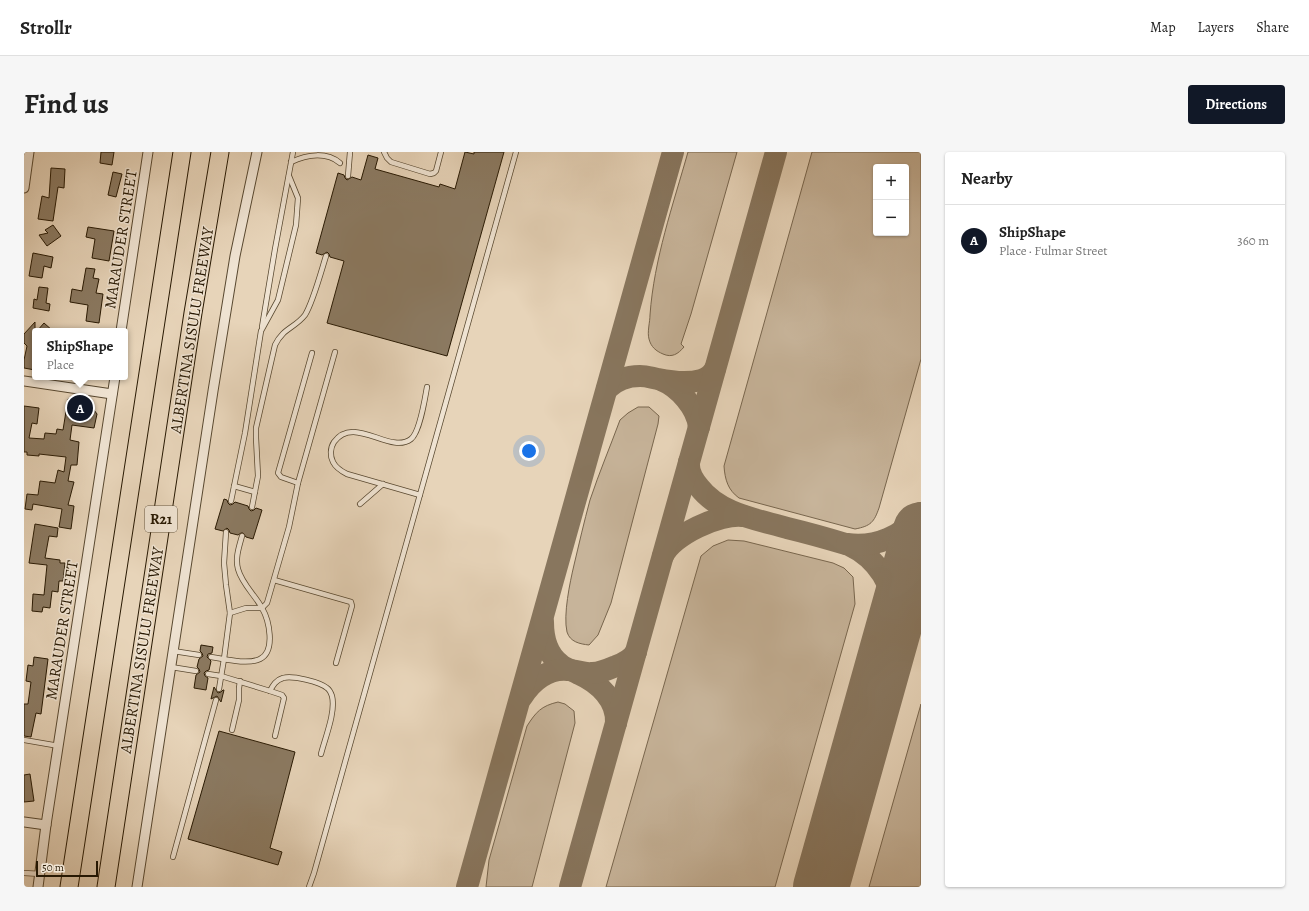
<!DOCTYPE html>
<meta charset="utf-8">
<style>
body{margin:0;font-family:Alegreya,serif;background:#f6f6f6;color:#222}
.controls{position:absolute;right:12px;top:12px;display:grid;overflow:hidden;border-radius:4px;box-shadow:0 1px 3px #0004}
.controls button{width:36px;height:36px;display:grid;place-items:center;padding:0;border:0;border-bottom:1px solid #e0e0e0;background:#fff;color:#222;font:20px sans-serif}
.scale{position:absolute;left:12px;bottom:10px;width:62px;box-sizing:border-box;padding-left:4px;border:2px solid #281903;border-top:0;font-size:11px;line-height:14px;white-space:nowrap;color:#281903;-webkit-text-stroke:3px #efe3d2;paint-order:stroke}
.you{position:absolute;left:505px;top:299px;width:14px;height:14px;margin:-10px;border:3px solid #fff;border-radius:50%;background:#1a73e8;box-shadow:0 0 0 6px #1a73e833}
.badge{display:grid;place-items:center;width:26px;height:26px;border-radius:50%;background:#111827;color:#fff;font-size:13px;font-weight:700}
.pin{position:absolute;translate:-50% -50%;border:2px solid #fff;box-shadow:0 1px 4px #0006}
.popup{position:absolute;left:8px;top:176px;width:96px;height:52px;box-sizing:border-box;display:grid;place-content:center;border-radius:4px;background:#fff;filter:drop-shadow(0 1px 3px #0005);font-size:13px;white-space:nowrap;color:#767676}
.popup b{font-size:15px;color:#222}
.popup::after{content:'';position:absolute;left:50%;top:100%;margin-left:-8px;border:8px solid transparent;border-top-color:#fff}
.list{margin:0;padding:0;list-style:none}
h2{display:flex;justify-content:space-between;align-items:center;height:52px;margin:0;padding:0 16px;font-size:17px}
h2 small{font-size:13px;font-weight:400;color:#767676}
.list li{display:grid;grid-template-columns:26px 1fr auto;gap:12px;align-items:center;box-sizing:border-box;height:72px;padding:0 16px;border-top:1px solid #e0e0e0}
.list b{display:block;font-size:15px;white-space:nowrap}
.list p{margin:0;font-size:13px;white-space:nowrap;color:#767676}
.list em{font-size:13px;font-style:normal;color:#767676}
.map{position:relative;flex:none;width:897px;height:735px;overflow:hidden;border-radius:4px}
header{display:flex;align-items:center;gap:24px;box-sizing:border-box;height:56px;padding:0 20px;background:#fff;border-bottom:1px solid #e0e0e0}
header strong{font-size:19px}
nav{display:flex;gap:22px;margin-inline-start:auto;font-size:14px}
.intro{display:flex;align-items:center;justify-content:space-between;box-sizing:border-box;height:96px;padding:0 24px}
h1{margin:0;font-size:28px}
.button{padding:10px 18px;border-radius:4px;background:#111827;color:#fff;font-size:14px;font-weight:700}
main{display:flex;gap:24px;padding:0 24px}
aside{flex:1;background:#fff;border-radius:4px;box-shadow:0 1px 3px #0004}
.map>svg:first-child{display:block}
.green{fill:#c7b49a;stroke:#78664e;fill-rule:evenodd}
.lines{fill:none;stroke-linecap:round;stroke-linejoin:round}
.taxiway{stroke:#88765e;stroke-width:22}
.runway{stroke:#88765e;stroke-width:56}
.building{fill:#8b7a62;stroke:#281903}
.lane-casing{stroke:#584830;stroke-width:6}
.street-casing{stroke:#584830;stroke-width:11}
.highway-casing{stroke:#281903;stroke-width:19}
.lane{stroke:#efe3d2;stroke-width:4.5}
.street{stroke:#efe3d2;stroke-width:9}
.highway{stroke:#e7d4b9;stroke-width:17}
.labels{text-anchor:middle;stroke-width:3;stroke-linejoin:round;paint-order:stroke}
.shield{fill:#efe3d2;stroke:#645641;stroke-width:1}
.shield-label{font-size:15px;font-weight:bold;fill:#281903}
.street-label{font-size:16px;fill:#281903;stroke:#efe3d2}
</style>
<header>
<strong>Strollr</strong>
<nav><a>Map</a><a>Layers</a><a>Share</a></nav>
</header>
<div class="intro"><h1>Find us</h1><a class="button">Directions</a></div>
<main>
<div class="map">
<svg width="897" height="735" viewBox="0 0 897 735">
<rect width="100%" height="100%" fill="#e7d4b9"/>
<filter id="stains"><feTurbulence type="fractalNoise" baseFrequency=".005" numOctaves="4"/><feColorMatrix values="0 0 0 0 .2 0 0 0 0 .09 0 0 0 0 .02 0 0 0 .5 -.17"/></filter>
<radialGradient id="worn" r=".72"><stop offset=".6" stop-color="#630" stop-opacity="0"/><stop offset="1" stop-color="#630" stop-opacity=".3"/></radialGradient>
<!-- green -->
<g class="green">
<path d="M 664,0 L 713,0 L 667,162 L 657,192 L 660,195 C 654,202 648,206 639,202 C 632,199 627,195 625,187 C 623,180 626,170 626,163 C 630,107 649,53 664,0 Z"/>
<path d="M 788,0 L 897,0 L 897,207 L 855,356 C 850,370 847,374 831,377 L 715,346 C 704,338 701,328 700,314 ZM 852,15 L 882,15 L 882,81 L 852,81 Z"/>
<path d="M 614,255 L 625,255 L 635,264 L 634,272 L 587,451 L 574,483 L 565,493 C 556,492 546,490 543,480 C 539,463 546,430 550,413 C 555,392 560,370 566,348 C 575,321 586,295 596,268 L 604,261 Z"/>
<polygon points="704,388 720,389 809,411 820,416 829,425 831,452 751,735 582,735 677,404 689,394"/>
<path d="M 534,550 L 541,552 L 550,559 L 551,571 L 508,735 L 462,735 L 465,708 L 503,574 C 512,560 517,554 534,550 Z"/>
<polygon points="897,552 897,735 845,735"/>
</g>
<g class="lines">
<!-- taxiway -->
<g class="taxiway">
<path d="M 637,228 C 655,235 673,256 675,275"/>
<path d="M 583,237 C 592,228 604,224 616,224 C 623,224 628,226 634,227 C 649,230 663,232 677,228 C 684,226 688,223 691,217"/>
<path d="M 665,310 C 664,320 669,328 675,335 C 696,362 732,367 763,376 C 784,381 805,387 825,393 C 853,406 871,434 870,465 C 869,475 867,486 864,496"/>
<path d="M 823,392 C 852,396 879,384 897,361"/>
<path d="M 639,404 C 648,383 696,361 719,364"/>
<path d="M 873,466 C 878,450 881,431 897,421"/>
<path d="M 519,470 C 519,485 523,502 536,512 C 541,517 549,518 555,522 C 575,531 593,548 592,571"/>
<path d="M 498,545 C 508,529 524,516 544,518 C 552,518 560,522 568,521 C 576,521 585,517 592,514 C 600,511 607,508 612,500"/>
<polyline points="443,735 649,0"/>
<polyline points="546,735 752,0"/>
</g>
<!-- runway -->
<polyline class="runway" points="797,735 897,378"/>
</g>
<!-- building -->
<g class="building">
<polygon points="77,0 90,0 88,13 76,11"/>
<polygon points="441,0 450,2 450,0 480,0 423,204 303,171 320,109 306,105 305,102 303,100 298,103 292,101 314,21 320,23 321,26 323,28 328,25 337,28 344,3 354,6 351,17 415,35 416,32 431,37"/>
<polygon points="27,16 41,17 40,36 34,35 29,69 14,67 18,44 25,46"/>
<polygon points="89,20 98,22 92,45 84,43"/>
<polygon points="29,73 37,84 23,94 15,83 24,81 21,78"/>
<polygon points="64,75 90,79 85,109 68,106 71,87 62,85"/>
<polygon points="9,101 29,105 27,116 20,114 18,126 5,124"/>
<polygon points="62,116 71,117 69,126 75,127 72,141 79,142 75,171 62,169 64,153 46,150 48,137 58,139"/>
<polygon points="15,135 24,136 22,151 26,152 25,159 9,156 10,147 13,148"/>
<polygon points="11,170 11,218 0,216 0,208 3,194 0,191 0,182"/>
<polygon points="20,171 29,179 13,179"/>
<polygon points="44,247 64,250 73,262 70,276 48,273 46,288 55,290 53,313 47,313 44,329 50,330 44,353 50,354 47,377 35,375 38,357 9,352 8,358 1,357 3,342 14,343 16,329 31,331 34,318 40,320 42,305 15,302 15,304 3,303 3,300 0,300 0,254 15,256 13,272 8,271 5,286 20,287 21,281 32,282 33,277 39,278"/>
<polygon points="200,347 203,348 204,351 206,353 209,352 211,350 224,354 225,357 227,359 230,358 232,356 238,358 229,387 222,385 219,381 217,381 214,383 206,381 205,378 203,376 199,379 191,377"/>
<polygon points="11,372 34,376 33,385 25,384 21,406 36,408 36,411 41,411 39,429 35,429 34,440 28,439 26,456 19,455 18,460 8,459 9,442 20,443 23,413 5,411"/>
<polygon points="177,493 189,495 188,501 184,502 183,505 187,509 185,518 182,519 180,521 181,524 184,526 182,538 170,536 172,523 176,520 175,517 173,515 175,507 179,504 178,501 176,499"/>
<polygon points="10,505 24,507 17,562 12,561 7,585 0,584 0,552 4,552 7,530 2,529 4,513 9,514"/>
<polygon points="190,535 194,541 197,540 199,538 200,538 197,550 193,544 187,547"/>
<polygon points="195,579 271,600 246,696 258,700 254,713 164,687"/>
<polygon points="6,622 10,649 0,650 0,623"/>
</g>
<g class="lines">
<defs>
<g id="lane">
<polyline points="360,0 363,6 367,10 406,22 410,21 412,19 417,0"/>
<path d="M 267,10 C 284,2 303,0 316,11"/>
<polyline points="324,24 326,0"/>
<polyline points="238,175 251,97 269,0"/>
<polyline points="274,331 257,325 254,321 288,201"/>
<polyline points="210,334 231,340"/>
<path d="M 396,343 L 323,322 C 317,319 312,316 309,310 C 306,304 306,296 310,290 C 330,262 366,303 387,287 C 396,280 401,246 403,235"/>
<polyline points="207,349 221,281 237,179 254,148 272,73 274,46 265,24"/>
<polyline points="336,352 359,332"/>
<path d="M 228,355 L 234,324 L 232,286 L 232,276 L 251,193 C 259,176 271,176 281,163 C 289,150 297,120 302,104"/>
<polyline points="250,428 327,450 328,454 312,511"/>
<polyline points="206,461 222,456 238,456 243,451 265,375 274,331 311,200"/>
<polyline points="149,499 175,503"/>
<path d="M 187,505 C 200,507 224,513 236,507 C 252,499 245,468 238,456 C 231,443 218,432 214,417 C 211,406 215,395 218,384"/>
<polyline points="147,515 172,519"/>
<path d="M 184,522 L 197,524 L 246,539 C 249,533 252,528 259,526 C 268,523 296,530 303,536 C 306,538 307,541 308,544 C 312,560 301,586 297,602"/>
<polyline points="195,537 200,507 206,461 202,433 200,411 202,380"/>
<polyline points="246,539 258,543 260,546 251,584"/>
<polyline points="208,578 215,548 215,536 216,529"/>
<polyline points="0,588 35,594"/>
<polyline points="149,705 192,548"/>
<polyline points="0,721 17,722"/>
<polyline points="285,735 290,721 492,0"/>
</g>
<g id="street">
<polyline points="0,36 5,0"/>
<polyline points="97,179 124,0"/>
<polyline points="0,229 88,242"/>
<polyline points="0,670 22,673"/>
<polyline points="14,735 22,673 91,225"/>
<polyline points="113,735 189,239 211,104 233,0"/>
</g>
<g id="highway">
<polyline points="45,735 158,0"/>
<polyline points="82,735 169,161 196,0"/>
</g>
</defs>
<!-- lane casing -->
<use href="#lane" class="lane-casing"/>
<!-- street casing -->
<use href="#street" class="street-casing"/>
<!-- highway casing -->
<use href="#highway" class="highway-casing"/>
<!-- lane -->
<use href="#lane" class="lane"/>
<!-- street -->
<use href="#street" class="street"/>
<!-- highway -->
<use href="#highway" class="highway"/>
</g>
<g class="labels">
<!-- shield labels -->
<rect class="shield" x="121" y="354" width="32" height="26" rx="3"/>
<g class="shield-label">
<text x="137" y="372">R21</text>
</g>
<!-- street labels -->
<g class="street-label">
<text transform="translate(96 87) rotate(-81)" y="6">MARAUDER STREET</text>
<text transform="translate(167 178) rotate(-81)" y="6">ALBERTINA SISULU FREEWAY</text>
<text transform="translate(37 478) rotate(-81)" y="6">MARAUDER STREET</text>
<text transform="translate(117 498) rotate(-81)" y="6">ALBERTINA SISULU FREEWAY</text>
</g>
</g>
<rect width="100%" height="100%" filter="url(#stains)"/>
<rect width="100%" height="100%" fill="url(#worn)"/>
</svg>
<div class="controls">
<button>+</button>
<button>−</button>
</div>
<div class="scale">50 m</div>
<div class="you"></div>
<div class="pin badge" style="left:56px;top:256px">A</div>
<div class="popup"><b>ShipShape</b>Place</div>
</div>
<aside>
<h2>Nearby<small></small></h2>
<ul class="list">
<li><span class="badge">A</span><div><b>ShipShape</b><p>Place · Fulmar Street</p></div><em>360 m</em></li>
</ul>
</aside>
</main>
